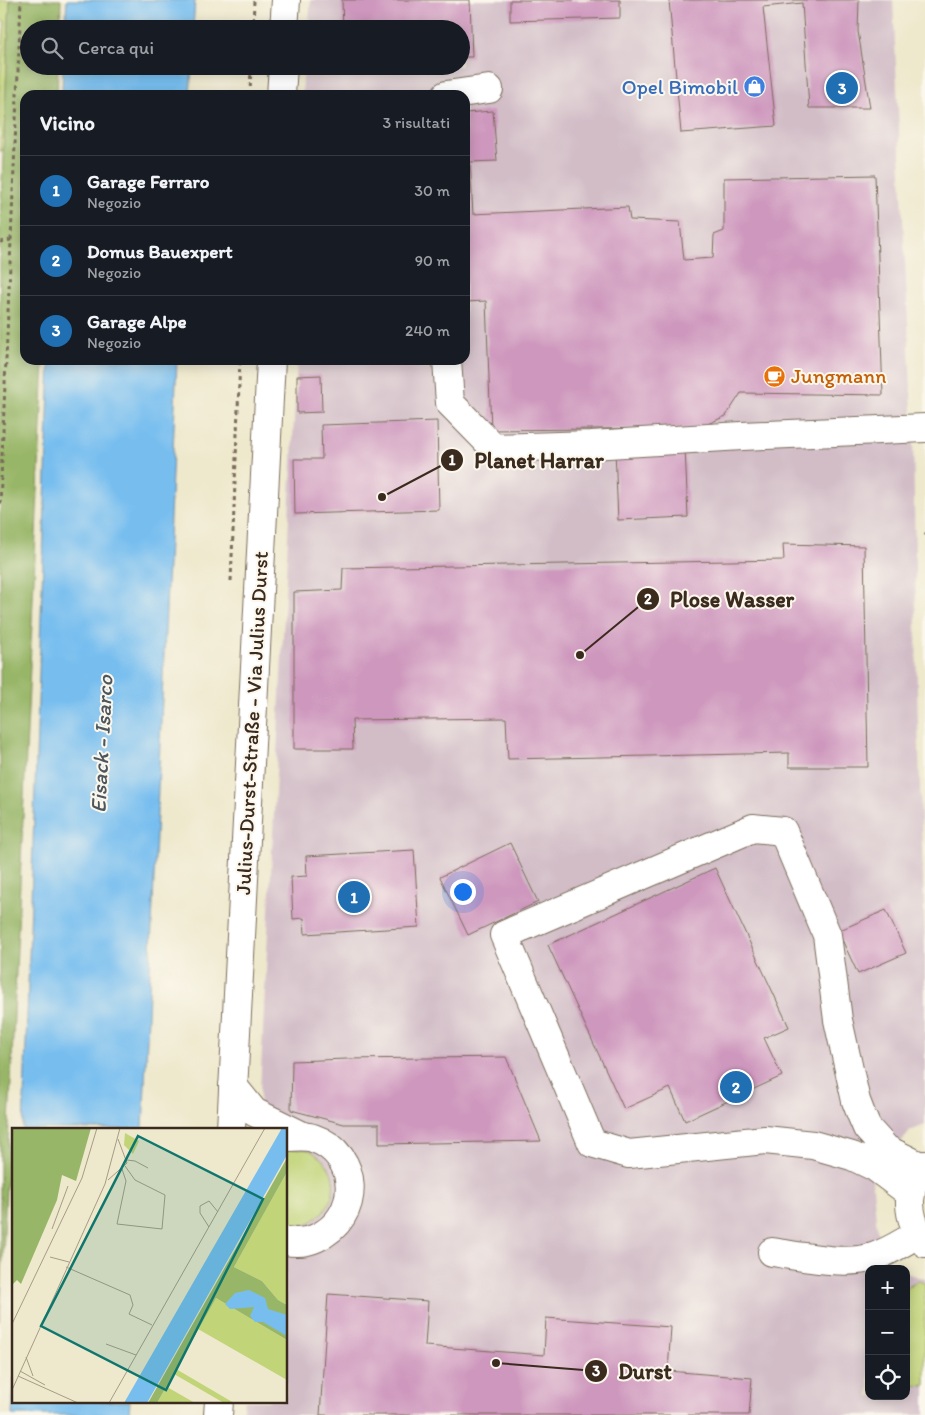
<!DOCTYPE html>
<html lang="it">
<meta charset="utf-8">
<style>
body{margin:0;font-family:Itim,sans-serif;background:#20242c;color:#f1f3f6}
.controls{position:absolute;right:15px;bottom:15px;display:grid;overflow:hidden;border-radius:10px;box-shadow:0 2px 12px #0003}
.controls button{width:45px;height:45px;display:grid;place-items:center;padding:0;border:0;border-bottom:1px solid #363941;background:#171b24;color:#f1f3f6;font:25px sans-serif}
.you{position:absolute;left:462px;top:891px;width:18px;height:18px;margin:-12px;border:4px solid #fff;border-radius:50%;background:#1a73e8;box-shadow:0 0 0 8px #1a73e833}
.badge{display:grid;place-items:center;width:32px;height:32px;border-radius:50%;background:#1f6fb2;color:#fff;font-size:16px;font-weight:700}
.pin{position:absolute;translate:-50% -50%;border:2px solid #fff;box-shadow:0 1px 5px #0006}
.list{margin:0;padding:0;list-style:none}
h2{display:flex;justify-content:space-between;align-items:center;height:65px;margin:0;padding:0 20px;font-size:21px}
h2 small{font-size:16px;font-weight:400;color:#9ea1a6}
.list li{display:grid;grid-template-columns:32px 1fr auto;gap:15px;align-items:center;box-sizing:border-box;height:70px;padding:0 20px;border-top:1px solid #363941}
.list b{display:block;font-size:19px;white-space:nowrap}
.list p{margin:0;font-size:16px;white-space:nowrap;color:#9ea1a6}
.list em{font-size:16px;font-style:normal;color:#9ea1a6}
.icon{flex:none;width:28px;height:28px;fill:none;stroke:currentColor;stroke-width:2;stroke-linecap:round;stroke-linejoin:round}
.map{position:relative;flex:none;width:925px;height:1415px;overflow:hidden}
.search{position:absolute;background:#171b24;box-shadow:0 2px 12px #0003;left:20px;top:20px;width:450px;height:55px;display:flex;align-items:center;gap:12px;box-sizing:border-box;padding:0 18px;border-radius:28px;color:#9ea1a6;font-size:19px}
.panel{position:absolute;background:#171b24;box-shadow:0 2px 12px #0003;left:20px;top:90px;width:450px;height:275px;border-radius:15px}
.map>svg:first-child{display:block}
.industrial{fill:#d2bdc7}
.green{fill:#c1d478;stroke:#7e7f4b}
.forest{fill:#98b668;stroke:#6a7043}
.water{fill:#77beef;stroke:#597486}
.building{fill:#ce97bd}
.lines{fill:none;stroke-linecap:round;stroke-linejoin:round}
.minor-casing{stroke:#7a6c5b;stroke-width:30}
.major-casing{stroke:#7a6c5b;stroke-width:30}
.path{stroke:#7a6c5b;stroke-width:3;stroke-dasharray:4 4;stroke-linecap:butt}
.minor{stroke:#fff;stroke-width:28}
.major{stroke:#fff;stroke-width:28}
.labels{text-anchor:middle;stroke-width:4;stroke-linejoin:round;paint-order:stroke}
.shop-label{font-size:21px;fill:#366cbe;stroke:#fbf7ec;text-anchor:end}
.food-label{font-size:21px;fill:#c56008;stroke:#fbf7ec;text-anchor:start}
.street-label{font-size:21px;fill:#3b2a1e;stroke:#fbf7ec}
.water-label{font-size:22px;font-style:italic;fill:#4d565d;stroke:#fbf7ec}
.inset-road{fill:none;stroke:#a69c86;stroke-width:1}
.view{fill:#0f766e;fill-opacity:0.15;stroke:#0f766e;stroke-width:2.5}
.inset-edge{fill:none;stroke:#3b2a1e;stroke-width:2.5}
.leader{fill:none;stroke:#3b2a1e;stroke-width:2}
.callout-dot{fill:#3b2a1e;stroke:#fbf7ec;stroke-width:2}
.mark-label{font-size:15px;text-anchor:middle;font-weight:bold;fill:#fff}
.callout-label{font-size:22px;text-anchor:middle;font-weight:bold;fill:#3b2a1e;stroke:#fbf7ec;stroke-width:4;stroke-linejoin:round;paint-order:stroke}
</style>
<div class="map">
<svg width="925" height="1415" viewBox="0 0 925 1415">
<rect width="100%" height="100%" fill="#fbf7ec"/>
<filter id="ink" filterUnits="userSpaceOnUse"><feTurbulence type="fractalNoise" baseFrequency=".02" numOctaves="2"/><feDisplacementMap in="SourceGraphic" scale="10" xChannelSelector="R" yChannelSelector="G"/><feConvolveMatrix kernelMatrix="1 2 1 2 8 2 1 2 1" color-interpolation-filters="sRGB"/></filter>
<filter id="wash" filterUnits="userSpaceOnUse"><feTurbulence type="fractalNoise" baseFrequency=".0096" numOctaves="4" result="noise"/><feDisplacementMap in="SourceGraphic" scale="20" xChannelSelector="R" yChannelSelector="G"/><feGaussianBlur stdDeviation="1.12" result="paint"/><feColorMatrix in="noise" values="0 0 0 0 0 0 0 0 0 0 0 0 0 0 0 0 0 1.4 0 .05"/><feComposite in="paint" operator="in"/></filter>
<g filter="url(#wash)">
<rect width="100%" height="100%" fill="#eee8cc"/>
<!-- industrial -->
<polygon class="industrial" points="311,0 893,0 913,435 917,688 925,949 925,1125 910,1131 872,1177 878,1241 892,1267 895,1269 869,1269 869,1396 906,1396 906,1273 925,1279 925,1415 243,1415 244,1401 286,1401 286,1129 258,1129 297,360 465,360 465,95 302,95 304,66 461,66 461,29 308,29"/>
<!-- green -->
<g class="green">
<polygon points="0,0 10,0 3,151 0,151 0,79 5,21 0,20"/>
<path d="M 286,1149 C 293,1149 303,1148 309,1150 C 313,1151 316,1155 319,1157 C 351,1181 326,1232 286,1225 Z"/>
<polygon points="918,1280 925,1284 925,1386 908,1385 906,1289"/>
</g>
<!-- forest -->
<polygon class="forest" points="10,0 61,0 60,29 29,29 29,66 58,66 57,95 25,95 25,360 44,360 0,1321 0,224"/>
<!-- water -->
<g class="water">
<polygon points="67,0 195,0 193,29 65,29"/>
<polygon points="63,66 192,66 190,95 62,95"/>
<polygon points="50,360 177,360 143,1129 23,1129"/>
<polygon points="14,1378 14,1401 130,1401 129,1415 12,1415"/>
</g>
<g id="blocks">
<!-- building -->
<g class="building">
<polygon points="342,0 470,0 472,57 461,57 461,29 343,29"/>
<polygon points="510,0 620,0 620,18 510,21"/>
<polygon points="669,0 859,0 858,31 870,108 809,108 802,3 763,7 776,126 681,133"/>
<polygon points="345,66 371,66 371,68 345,69"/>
<polygon points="493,111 497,161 470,162 473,214 628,207 630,220 680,222 684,260 713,258 714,235 724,231 724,178 875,175 883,395 741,393 726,416 698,428 491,430 486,301 465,302 465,113"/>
<polygon points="321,375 322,412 297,413 297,376"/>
<polygon points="437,421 439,510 295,514 294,459 322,459 321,425"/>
<polygon points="685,447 688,517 618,520 615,450"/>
<polygon points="783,544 864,546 868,767 789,767 789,753 508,759 506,718 352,720 353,749 294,749 294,592 342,590 343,568 784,560"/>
<polygon points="510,843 538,902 468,935 440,877"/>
<polygon points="414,850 419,927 305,934 304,918 293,919 291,877 307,876 306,856"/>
<polygon points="715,868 789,1027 764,1038 782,1076 685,1121 670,1088 624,1109 548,945"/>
<polygon points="886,910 906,953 858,974 838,931"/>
<polygon points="506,1057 541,1141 379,1144 379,1124 344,1124 291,1110 292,1061 347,1059"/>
<polygon points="328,1294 428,1301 425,1346 544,1355 546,1318 671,1327 668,1371 752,1378 749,1415 320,1415"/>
</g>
</g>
</g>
<g filter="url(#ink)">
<use href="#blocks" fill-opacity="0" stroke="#7a6c5b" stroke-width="1"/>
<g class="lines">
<defs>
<g id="minor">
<polyline points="284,29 286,0"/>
<polyline points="281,95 283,66"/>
<polyline points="446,95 489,89"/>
<polyline points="447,360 450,403 494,448 591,445 742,436 925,428"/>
<polyline points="233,1086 254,1112 303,1136"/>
<polyline points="231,1129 271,360"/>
<path d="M 286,1137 C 295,1137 305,1135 313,1138 C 361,1154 362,1218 316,1238 C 307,1242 296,1243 286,1241"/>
<polyline points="911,1194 875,1167 852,1156 813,1145 765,1140 629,1154 592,1143 504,935 753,828 783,831 827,935 838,1020 856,1101 861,1114 867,1128 886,1149 922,1167"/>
<path d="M 772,1252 C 799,1256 846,1266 873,1257 C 889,1252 903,1242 918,1234"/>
<polyline points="218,1415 219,1401"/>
</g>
<path id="major" d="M 925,1165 C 903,1187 907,1220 925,1243"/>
</defs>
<!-- minor casing -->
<use href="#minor" class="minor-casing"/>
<!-- major casing -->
<use href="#major" class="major-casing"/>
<!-- path -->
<g class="path">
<polyline points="253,29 254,0"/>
<polyline points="250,95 251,66"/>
<polyline points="0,242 11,240"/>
<polyline points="0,504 21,0"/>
<polyline points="924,534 925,534"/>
<polyline points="231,581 240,360"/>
</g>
<!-- minor -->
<use href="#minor" class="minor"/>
<!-- major -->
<use href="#major" class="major"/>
</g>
</g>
<!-- icons -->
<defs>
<symbol id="shop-disc" viewBox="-11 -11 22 22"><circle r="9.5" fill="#3f7fe0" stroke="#fbf7ec"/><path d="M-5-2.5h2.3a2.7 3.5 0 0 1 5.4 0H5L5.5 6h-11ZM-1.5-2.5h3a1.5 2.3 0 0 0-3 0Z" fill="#fff"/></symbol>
<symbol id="cafe-disc" viewBox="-11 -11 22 22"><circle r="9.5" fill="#e8710a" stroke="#fbf7ec"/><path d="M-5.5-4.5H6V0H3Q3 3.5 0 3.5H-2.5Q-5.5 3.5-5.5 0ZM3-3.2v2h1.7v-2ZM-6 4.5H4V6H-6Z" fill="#fff"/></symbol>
</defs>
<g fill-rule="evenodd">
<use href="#shop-disc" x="742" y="74" width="25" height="25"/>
<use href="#cafe-disc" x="762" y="364" width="25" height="25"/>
</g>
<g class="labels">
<!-- shop labels -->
<g class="shop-label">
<text x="738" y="94">Opel Bimobil</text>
</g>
<!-- food labels -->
<g class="food-label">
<text x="791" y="383">Jungmann</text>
</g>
<!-- street labels -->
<g class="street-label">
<text transform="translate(252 723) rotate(-87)" y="7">Julius-Durst-Straße - Via Julius Durst</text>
</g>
<!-- water labels -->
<g class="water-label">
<text transform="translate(101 744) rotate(-87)" y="8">Eisack - Isarco</text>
</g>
</g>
<!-- overview -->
<g transform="translate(12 1128)">
<rect width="275" height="275" fill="#eee8cc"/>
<path d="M 113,5 L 127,13 L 121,26 L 112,17 ZM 275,44 L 275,177 L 266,172 L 250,153 L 222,139 ZM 204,170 L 275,212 L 275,252 L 186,201 ZM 164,241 L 222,275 L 212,275 L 162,246 L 155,259 L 183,275 L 145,275 Z" fill="#c1d478"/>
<path d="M 0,0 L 79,0 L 64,53 L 50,47 L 45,72 L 9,156 L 5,152 L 0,157 ZM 275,30 L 275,44 L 222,139 L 250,153 L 266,172 L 275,177 L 275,212 L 204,170 L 145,275 L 136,275 Z" fill="#98b668"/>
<path d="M 270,0 L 275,0 L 275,27 L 135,275 L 112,275 ZM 237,162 L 253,170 L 256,181 L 275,187 L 275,208 L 251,194 L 243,194 L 238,188 L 242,179 L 218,181 L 213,176 L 223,165 Z" fill="#77beef"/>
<path class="inset-road" d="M 115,32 L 123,33 L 136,40M 110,41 L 114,53 L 105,96 L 150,101 L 153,67 L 123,52 L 113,38M 96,52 L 115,35 L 106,11M 197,99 L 188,85 L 188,78 L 197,73 L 206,84M 40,101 L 56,58M 38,129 L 57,134M 54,139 L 118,167 L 121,177 L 117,186 L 140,197M 0,196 L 70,50 L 85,0M 94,216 L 124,227M 14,229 L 21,248M 8,243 L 33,257M 6,248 L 66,275M 0,262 L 93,56 L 108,0M 97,275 L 253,0"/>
<path class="view" d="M 126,8 L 251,71 L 154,262 L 29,198 Z"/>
<rect width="275" height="275" class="inset-edge"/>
</g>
<!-- callouts -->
<path class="leader" d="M382 497L452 460M580 655L648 599M496 1363L596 1371"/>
<g class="callout-dot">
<circle cx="382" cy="497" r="5"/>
<circle cx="580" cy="655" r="5"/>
<circle cx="496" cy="1363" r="5"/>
<circle cx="452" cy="460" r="12"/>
<circle cx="648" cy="599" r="12"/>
<circle cx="596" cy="1371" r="12"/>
</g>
<g class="mark-label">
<text x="452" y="465">1</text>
<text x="648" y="604">2</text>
<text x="596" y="1376">3</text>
</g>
<g class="callout-label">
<text x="539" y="468">Planet Harrar</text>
<text x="732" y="607">Plose Wasser</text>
<text x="645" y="1379">Durst</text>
</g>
</svg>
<div class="controls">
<button>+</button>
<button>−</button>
<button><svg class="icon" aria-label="locate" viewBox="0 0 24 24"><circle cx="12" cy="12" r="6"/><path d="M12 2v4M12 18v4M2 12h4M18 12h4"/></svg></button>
</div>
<div class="you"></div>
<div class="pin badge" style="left:354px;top:897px">1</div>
<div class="pin badge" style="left:736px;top:1087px">2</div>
<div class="pin badge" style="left:842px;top:88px">3</div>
<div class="search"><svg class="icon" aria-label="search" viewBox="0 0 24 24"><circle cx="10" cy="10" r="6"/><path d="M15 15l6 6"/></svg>Cerca qui</div>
<section class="panel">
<h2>Vicino<small>3 risultati</small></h2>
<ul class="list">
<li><span class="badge">1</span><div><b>Garage Ferraro</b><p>Negozio</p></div><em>30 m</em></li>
<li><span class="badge">2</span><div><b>Domus Bauexpert</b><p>Negozio</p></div><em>90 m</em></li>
<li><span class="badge">3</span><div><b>Garage Alpe</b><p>Negozio</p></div><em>240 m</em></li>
</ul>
</section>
</div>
